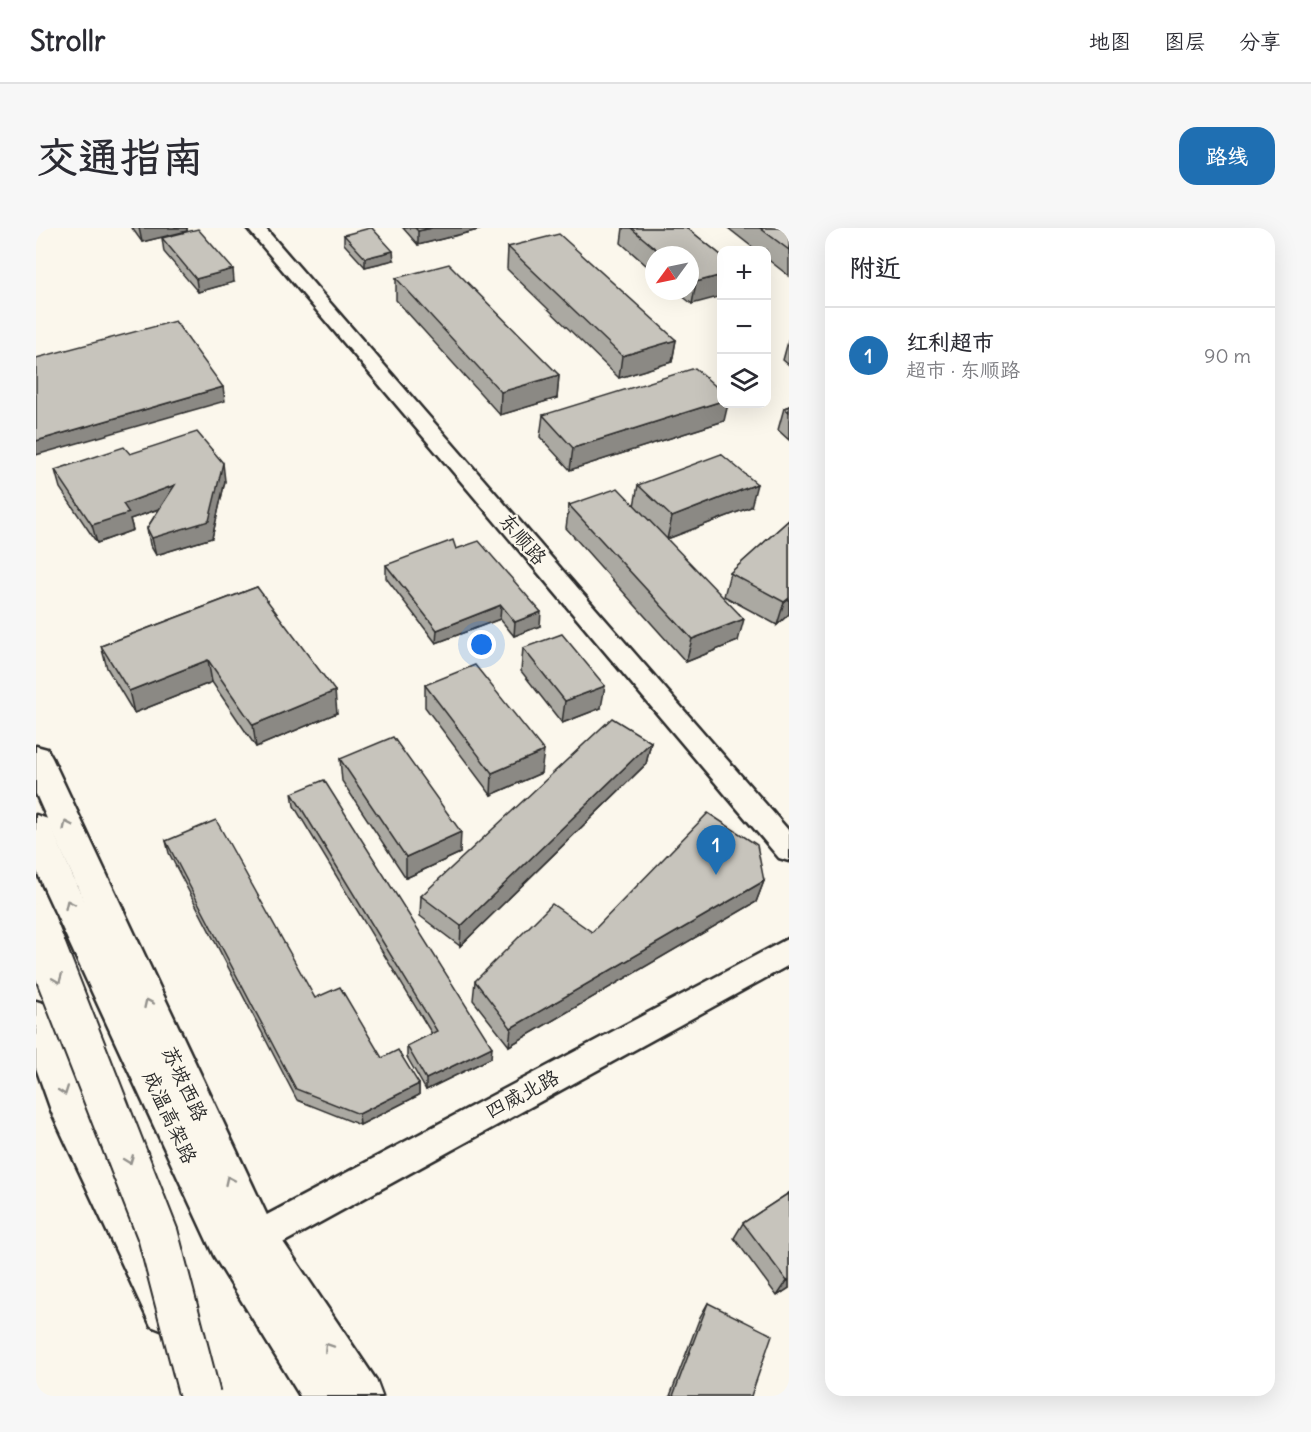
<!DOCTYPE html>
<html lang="zh">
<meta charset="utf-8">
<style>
body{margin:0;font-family:Delius,"LXGW WenKai TC",sans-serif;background:#f7f7f7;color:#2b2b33}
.controls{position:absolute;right:18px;top:18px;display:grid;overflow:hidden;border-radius:12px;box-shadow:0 6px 24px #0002}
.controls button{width:54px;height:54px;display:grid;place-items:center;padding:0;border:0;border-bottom:2px solid #e1e1e2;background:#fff;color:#2b2b33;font:30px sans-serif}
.compass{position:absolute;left:609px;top:18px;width:54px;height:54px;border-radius:50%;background:#fff;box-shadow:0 6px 24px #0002;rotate:237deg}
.you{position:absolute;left:446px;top:417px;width:21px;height:21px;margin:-15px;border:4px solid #fff;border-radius:50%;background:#1a73e8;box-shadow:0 0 0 9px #1a73e833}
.badge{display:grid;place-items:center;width:39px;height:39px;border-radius:50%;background:#1f6fb2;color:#fff;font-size:20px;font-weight:700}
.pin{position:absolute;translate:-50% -50px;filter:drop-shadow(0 2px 3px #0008)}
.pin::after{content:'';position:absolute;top:32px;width:21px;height:18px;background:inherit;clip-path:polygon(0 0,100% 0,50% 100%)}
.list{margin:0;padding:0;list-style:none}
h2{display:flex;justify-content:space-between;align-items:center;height:78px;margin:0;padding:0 24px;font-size:26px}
h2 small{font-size:20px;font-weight:400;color:#7c7c81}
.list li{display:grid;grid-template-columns:39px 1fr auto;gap:18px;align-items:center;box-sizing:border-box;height:96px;padding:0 24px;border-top:2px solid #e1e1e2}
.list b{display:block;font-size:22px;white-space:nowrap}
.list p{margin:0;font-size:20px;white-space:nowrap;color:#7c7c81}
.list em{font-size:20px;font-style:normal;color:#7c7c81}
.icon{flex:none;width:33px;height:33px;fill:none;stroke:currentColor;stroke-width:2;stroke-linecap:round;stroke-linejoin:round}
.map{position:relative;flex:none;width:753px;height:1168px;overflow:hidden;border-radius:18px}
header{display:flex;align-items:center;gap:36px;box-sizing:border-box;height:84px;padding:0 30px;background:#fff;border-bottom:2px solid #e1e1e2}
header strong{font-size:28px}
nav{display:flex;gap:33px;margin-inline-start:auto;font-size:21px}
.intro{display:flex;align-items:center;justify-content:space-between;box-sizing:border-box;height:144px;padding:0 36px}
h1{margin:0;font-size:42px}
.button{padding:15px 27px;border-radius:18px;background:#1f6fb2;color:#fff;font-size:21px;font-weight:700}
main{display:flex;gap:36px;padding:0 36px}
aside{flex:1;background:#fff;border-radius:18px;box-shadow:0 6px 24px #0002}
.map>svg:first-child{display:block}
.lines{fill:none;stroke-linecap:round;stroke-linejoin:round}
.minor-casing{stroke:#2b2b2b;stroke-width:5}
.primary-casing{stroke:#2b2b2b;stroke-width:5}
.trunk-casing{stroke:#2b2b2b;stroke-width:5}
.minor{fill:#fbf7ec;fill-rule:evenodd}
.primary{fill:#fbf7ec;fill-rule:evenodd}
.trunk{fill:#fbf7ec;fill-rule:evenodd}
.trunk-bridge-casing{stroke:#2b2b2b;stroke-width:44;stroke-linecap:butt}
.trunk-bridge{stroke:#fbf7ec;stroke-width:40}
.wall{fill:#aba9a2;stroke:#2b2b2b;stroke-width:1.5}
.shaded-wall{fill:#8b8984;stroke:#2b2b2b;stroke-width:1.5}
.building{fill:#c7c4bc;stroke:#2b2b2b;stroke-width:1.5}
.oneway{stroke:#93918c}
.labels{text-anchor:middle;stroke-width:4.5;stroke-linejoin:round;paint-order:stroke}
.street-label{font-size:20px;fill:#2b2b2b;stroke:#fbf7ec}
</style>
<header>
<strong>Strollr</strong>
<nav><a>地图</a><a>图层</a><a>分享</a></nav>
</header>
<div class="intro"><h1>交通指南</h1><a class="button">路线</a></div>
<main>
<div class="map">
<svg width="753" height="1168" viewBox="0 0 753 1168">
<rect width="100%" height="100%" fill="#fbf7ec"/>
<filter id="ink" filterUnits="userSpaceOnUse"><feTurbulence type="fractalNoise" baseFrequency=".0167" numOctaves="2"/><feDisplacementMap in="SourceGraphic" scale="12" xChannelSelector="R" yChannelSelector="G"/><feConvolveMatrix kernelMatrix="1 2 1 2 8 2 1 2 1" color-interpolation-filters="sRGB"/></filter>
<g filter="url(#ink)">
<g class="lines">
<defs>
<g id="minor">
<polygon points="211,0 229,0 753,603 753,633 743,630"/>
<polygon points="753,710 753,737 232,1023 220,1028 208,1023 203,1011 208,999"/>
</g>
<g id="primary">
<polygon points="0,518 11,521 16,530 235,996 340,1152 346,1168 298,1168 205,1026 0,566"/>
<polygon points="0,773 13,777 53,880 145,1068 151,1083 145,1098 130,1104 115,1098 16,885 0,840"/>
</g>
<polygon id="trunk" points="0,587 12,591 41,658 208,998 305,1152 311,1168 264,1168 178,1028 7,658 0,641"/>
</defs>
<!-- minor casing -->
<use href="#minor" class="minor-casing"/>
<!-- primary casing -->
<use href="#primary" class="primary-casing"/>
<!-- trunk casing -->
<use href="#trunk" class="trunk-casing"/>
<!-- minor -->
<use href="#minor" class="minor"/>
<!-- primary -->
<use href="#primary" class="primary"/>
<!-- trunk -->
<use href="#trunk" class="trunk"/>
<defs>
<polyline id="trunk-bridge" points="0,696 122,1007 164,1168"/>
</defs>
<!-- trunk-bridge casing -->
<use href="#trunk-bridge" class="trunk-bridge-casing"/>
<!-- trunk-bridge -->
<use href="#trunk-bridge" class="trunk-bridge"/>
</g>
<!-- wall -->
<g class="wall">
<polygon points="96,0 151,0 151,3 106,14"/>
<polygon points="367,0 450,0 382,17"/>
<polygon points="587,0 651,0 686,28 656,76 640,63 654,63 654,27 618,27 618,44 585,15"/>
<polygon points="692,0 753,0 753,48 730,30 730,22 720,22"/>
<polygon points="308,7 358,32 329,39 308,16"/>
<polygon points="126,10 198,54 162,64 128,24"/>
<polygon points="472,19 640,112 636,134 583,150 471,41"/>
<polygon points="360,50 523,147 521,170 464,187 360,72"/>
<polygon points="753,110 753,137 747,132"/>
<polygon points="753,178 753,212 742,202 748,180"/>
<polygon points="507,187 688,193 534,242 504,209"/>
<polygon points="94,226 189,253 176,310 120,327 114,317 111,300 123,281 94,291 97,302 61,315 24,260 19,242"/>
<polygon points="602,257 715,279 631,311 702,413 650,434 530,300 533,277 598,278"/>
<polygon points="753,292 753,386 741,397 688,368 694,345"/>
<polygon points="420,321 504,398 478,408 464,391 400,415 350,350 350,337"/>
<polygon points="221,359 301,485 220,519 176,454 98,485 71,440 65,418"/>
<polygon points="487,420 565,480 526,495 485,443"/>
<polygon points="389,457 505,545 455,567 389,479"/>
<polygon points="615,514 610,536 424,718 384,688 385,668"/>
<polygon points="304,531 424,625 370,650 306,553"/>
<polygon points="256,565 455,830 390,862 371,829 371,818 396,806 258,578"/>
<polygon points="130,613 279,770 346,830 383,856 383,867 324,897 261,872 133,625"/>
<polygon points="728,653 720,674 473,818 437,772 439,753 556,704"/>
<polygon points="753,965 753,1060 741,1068 698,1010 707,995"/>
<polygon points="672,1075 715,1168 634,1168 664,1089"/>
</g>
<!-- shaded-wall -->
<g class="shaded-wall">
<polygon points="103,0 151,0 151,3 106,14"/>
<polygon points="396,0 450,0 382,17 382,3"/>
<polygon points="357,23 358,32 329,39 329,30"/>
<polygon points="197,41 198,54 162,64 160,51"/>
<polygon points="686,47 686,68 656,76 660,54"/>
<polygon points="640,112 636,134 583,150 586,128"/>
<polygon points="523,147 521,170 464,187 465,164"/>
<polygon points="187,159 189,173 0,227 0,213"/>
<polygon points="686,173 686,176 692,176 688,193 534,242 537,220"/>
<polygon points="187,235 189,253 176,310 120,327 116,310"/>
<polygon points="721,256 715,279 631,311 636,289"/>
<polygon points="139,257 142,274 94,291 97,302 61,315 56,297 87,276"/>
<polygon points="753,370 753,386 741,397 748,374"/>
<polygon points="465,377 464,391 400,415 401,402"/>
<polygon points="505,384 504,398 478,408 479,394"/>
<polygon points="708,391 702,413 650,434 656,411"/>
<polygon points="172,432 176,454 98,485 93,463"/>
<polygon points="569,458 565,480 526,495 529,473"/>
<polygon points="299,463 301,485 220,519 217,497"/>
<polygon points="615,514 610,536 424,718 425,698"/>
<polygon points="508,523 505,545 455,567 456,545"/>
<polygon points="425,604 424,625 370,650 370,629"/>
<polygon points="728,653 720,674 473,818 475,800"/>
<polygon points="456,819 455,830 390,862 390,851"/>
<polygon points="383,856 383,867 324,897 323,886"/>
<polygon points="753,1052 753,1060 741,1068 751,1053"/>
</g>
<!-- building -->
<g class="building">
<polygon points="334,0 336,0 357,23 329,30 308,7"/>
<polygon points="379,0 396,0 382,3"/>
<polygon points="595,0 651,0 686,28 686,47 660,54 654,50 654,27 627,27"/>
<polygon points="724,0 753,0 753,22"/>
<polygon points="162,1 197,41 160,51 126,10"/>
<polygon points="523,6 640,112 586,128 472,19"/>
<polygon points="413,36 523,147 465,164 360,50"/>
<polygon points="139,93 187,159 0,213 0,130"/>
<polygon points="659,140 686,164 686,173 537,220 507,187"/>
<polygon points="753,178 753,184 748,180"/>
<polygon points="161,204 187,235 173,293 116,310 111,300 139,257 87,276 93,285 56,297 19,242 88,219 94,226"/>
<polygon points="685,226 721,256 636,289 602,257"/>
<polygon points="582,260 708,391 656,411 533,277"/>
<polygon points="753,292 753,370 748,374 694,345"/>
<polygon points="417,312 420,321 443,313 505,384 479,394 465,377 401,402 350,337"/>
<polygon points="221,359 299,463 217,497 172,432 93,463 65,418"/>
<polygon points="526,406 569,458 529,473 487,420"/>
<polygon points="439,437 508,523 456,545 389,457"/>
<polygon points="576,490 615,514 425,698 385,668"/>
<polygon points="357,509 425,604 370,629 304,531"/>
<polygon points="288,552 456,819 390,851 371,818 401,803 256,565"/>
<polygon points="672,585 721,617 728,653 475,800 439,753 516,676 556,704"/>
<polygon points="180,592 279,770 304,759 346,830 362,822 383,856 323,886 260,861 130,613"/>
<polygon points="753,965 753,1052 751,1053 707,995"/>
<polygon points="672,1075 736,1107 715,1168 637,1168"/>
</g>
<!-- one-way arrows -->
<defs><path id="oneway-chevron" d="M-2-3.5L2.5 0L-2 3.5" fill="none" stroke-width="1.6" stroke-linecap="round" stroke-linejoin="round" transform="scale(1.5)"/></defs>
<g class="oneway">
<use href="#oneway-chevron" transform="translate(31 597) rotate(-115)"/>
<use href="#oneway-chevron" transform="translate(33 676) rotate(-115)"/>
<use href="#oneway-chevron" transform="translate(22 751) rotate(68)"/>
<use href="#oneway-chevron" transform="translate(112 775) rotate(-115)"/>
<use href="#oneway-chevron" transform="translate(28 863) rotate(70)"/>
<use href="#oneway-chevron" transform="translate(93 932) rotate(69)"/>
<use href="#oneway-chevron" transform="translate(193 952) rotate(-115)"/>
<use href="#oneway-chevron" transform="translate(292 1119) rotate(-124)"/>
</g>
</g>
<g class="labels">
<!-- street labels -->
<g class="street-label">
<text transform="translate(487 311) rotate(49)" y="7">东顺路</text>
<text transform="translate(149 856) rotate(65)" y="7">苏坡西路</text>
<text transform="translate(486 866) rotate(-28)" y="7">四威北路</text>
<text transform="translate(134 889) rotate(65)" y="7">成温高架路</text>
</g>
</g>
</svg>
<div class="controls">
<button>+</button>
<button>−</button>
<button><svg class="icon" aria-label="layers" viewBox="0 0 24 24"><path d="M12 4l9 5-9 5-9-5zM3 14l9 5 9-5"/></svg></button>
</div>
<svg class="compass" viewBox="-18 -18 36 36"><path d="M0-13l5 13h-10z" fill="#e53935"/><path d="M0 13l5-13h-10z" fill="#7c7c81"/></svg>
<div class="you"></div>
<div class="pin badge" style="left:680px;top:647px">1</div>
</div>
<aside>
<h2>附近<small></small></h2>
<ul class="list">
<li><span class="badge">1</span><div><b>红利超市</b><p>超市 · 东顺路</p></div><em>90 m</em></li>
</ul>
</aside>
</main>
